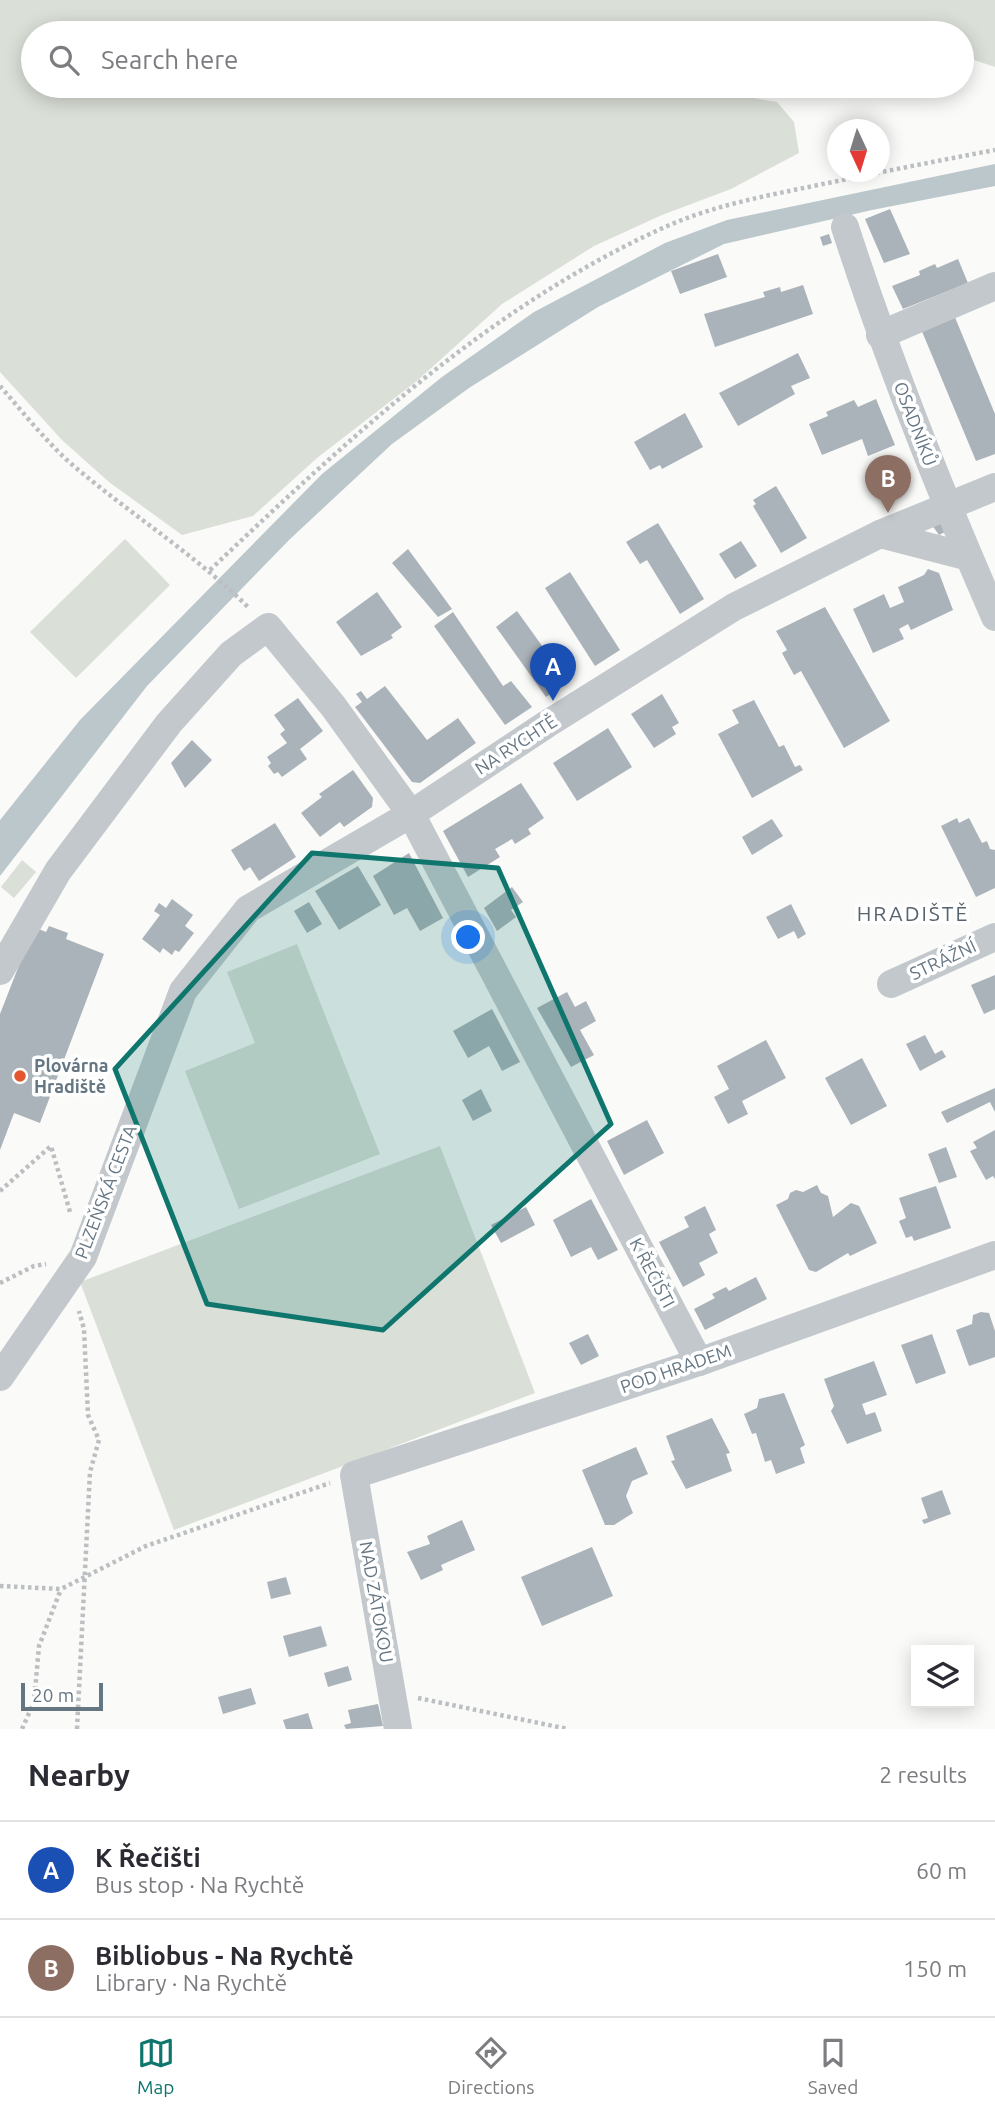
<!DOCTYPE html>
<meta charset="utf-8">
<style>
body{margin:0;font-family:Ubuntu,sans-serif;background:#f7f7f7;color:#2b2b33}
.controls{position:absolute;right:21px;bottom:21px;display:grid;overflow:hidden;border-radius:0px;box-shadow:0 4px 18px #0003}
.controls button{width:63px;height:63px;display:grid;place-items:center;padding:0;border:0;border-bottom:2px solid #e1e1e2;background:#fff;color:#2b2b33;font:35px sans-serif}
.compass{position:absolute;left:827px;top:119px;width:63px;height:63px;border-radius:50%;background:#fff;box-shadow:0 4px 18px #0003;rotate:176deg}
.scale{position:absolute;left:21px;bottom:18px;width:82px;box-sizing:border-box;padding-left:7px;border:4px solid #657683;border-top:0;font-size:19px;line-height:24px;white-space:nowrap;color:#657683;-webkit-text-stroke:5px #fff;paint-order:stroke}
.you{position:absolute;left:469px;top:938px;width:24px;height:24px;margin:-18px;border:5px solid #fff;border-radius:50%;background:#1a73e8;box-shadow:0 0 0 10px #1a73e833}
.badge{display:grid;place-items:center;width:46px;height:46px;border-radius:50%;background:#0f766e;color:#fff;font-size:23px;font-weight:700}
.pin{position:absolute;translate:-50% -58px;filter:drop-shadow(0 2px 4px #0008)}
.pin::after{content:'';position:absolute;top:37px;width:24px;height:21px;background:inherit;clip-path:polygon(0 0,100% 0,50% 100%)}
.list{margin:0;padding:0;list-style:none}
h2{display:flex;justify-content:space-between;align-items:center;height:91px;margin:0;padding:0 28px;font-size:30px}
h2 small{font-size:23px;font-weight:400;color:#7c7c81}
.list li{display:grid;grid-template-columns:46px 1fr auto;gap:21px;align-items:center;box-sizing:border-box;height:98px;padding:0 28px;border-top:2px solid #e1e1e2}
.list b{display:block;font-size:26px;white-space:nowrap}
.list p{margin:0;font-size:23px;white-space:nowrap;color:#7c7c81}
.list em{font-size:23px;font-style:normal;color:#7c7c81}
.icon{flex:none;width:38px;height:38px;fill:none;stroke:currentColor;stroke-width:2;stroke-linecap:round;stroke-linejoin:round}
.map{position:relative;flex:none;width:995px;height:1729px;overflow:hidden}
.search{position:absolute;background:#fff;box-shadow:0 4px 18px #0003;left:21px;right:21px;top:21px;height:77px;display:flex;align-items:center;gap:18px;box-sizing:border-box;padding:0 24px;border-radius:38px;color:#7c7c81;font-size:26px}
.sheet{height:287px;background:#fff}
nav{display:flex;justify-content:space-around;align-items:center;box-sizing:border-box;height:98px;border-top:2px solid #e1e1e2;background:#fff;font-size:19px;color:#7c7c81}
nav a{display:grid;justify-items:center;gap:4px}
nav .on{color:#0f766e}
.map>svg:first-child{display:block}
.green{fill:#dadfd7}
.water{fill:#bbc7cb}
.building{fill:#aab3b9}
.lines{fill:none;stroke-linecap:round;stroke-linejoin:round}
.path{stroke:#bbbfc2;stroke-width:4.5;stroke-dasharray:3.5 3.5;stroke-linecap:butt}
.street{stroke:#c3c8cc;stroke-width:28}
.marked{fill:#0f766e;fill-opacity:0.2;stroke:#0f766e;stroke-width:5;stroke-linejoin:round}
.poi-dot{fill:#e4572e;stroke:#fff;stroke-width:2.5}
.labels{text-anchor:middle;stroke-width:7;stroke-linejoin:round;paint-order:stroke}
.street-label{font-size:18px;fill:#657683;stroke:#fff}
.poi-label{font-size:18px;font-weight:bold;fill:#657683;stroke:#fff;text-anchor:start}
.quarter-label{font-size:21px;letter-spacing:2px;fill:#57646e;stroke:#fff}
</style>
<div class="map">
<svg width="995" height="1729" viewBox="0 0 995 1729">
<rect width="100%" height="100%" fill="#fafaf8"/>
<!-- green -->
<g class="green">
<polygon points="0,0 995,0 995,67 962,56 962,33 33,33 33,86 716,86 724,93 777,102 794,122 799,153 731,189 662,215 594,246 502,304 418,380 317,458 253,516 182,535 109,482 62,440 0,372"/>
<polygon points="125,539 170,585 76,678 30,632"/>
<polygon points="22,860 36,872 14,898 1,887"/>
<polygon points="297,944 380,1154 239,1209 185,1071 255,1043 227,972"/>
<polygon points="440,1146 535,1393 174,1530 80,1282"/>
</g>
<!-- water -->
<polygon class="water" points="995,164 995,186 872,210 724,244 598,307 469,388 392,444 289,540 147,686 0,876 0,820 80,720 322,474 442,377 534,312 665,243 727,220"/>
<!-- building -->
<g class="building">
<polygon points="890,209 910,254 884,263 865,219"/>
<polygon points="829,234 832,243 823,246 820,237"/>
<polygon points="718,254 727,277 680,294 671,271"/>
<polygon points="958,259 968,283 903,309 892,286 920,275 919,271 935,264 937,268"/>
<polygon points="803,285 813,314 715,347 704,314 765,297 763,292 780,287 781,292"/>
<polygon points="954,315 995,414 995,454 976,461 921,329"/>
<polygon points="798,353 810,378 791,386 795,394 738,426 719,393"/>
<polygon points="876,399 895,445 868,456 862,439 822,455 809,424 828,416 826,412 854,400 858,407"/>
<polygon points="685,413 703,447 662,469 660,465 650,470 634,442"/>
<polygon points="776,486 807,538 781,553 753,506 756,504 753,500"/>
<polygon points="942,519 947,531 939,535 932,525"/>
<polygon points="658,523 704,599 680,614 647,560 640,564 626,542"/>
<polygon points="741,541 757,566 735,579 719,554"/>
<polygon points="408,549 452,609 438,617 392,563"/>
<polygon points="928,569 939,573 953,610 911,630 908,624 899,629 904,639 873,653 853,609 884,594 890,608 904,602 898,587 924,575"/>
<polygon points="570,572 620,650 595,666 545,588"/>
<polygon points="377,592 402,627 391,635 393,638 361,656 336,622"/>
<polygon points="825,607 890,721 844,748 801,671 794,675 782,653 787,650 776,631"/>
<polygon points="517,611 568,682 546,697 496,627"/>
<polygon points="453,612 503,686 511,681 532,707 505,725 434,626"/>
<polygon points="385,686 427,740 458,718 476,743 420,783 412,782 355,707 362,702 356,694 361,691 367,699"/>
<polygon points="662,694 679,723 672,727 676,734 654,748 631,714"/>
<polygon points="298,698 323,731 300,749 307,759 282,777 278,772 274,774 268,766 271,763 267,757 287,743 280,734 285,730 274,715"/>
<polygon points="754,700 779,747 784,745 795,767 800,765 803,770 752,798 718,734 739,723 732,710"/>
<polygon points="608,728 632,767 577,801 553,763"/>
<polygon points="192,740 212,760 185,788 171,763"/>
<polygon points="353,770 373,798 372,807 344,827 340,822 320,837 301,813 322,797 319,794"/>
<polygon points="521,783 544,818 528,829 531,834 515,844 512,839 495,849 500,857 468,877 443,831"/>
<polygon points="957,818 959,823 969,818 982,843 987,841 990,849 995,850 995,888 976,897 941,826"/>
<polygon points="772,819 783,836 752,855 742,837"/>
<polygon points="275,823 296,857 259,881 250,867 244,871 231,850"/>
<polygon points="409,853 443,918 420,931 407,908 394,915 373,876"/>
<polygon points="358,866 381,905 339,930 315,891"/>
<polygon points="512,887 523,902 511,910 516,917 497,931 484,908"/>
<polygon points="172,899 193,915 185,926 194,933 179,952 175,950 172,955 163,948 160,953 142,939 160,915 154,911 159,903 166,908"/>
<polygon points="309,902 322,924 307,933 294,911"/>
<polygon points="791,904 806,934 798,939 794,931 778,939 766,917"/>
<polygon points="49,926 68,933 66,939 104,954 40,1123 14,1113 0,1150 0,1014 34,927 46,932"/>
<polygon points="995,975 995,1009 984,1014 971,985"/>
<polygon points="567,992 575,1007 586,1001 596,1021 580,1030 594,1055 571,1067 537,1008"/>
<polygon points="492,1009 520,1062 502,1071 489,1046 468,1058 453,1031"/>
<polygon points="925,1035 935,1054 942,1050 946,1057 920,1071 906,1044"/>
<polygon points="766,1040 786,1078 742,1101 748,1114 728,1124 714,1097 729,1089 717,1066"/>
<polygon points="862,1058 887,1106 851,1125 825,1078"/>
<polygon points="995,1088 995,1112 990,1102 947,1123 941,1112"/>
<polygon points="481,1089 492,1111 473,1121 462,1100"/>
<polygon points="647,1120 664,1153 624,1175 607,1141"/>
<polygon points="995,1130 995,1179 993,1176 986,1180 970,1151 977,1148 973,1142"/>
<polygon points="946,1147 957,1177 939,1183 928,1154"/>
<polygon points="817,1185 821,1193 828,1196 833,1217 851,1203 859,1206 877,1243 850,1256 848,1253 816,1272 809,1270 776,1205 788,1199 790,1193 796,1190 803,1192"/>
<polygon points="936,1186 951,1228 914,1241 912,1236 906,1238 899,1221 906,1218 899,1198"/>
<polygon points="591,1199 618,1250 598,1260 591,1247 571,1257 553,1220"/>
<polygon points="705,1206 716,1230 709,1234 718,1253 699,1263 705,1275 683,1287 659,1242 689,1227 684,1217"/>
<polygon points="526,1207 535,1225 501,1243 491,1225"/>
<polygon points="756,1277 767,1299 705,1330 694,1309 715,1298 712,1294 726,1287 729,1291"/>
<polygon points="981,1312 989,1313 995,1331 995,1357 969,1366 956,1330 972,1324 973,1315"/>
<polygon points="588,1334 599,1356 581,1365 569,1343"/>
<polygon points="932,1334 946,1373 916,1384 901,1345"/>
<polygon points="874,1361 887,1395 862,1404 866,1415 875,1412 882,1431 847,1444 831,1411 834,1406 824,1379"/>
<polygon points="784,1393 805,1445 800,1448 805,1463 776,1474 771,1460 765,1462 756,1433 752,1434 744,1414 757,1408 759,1399"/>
<polygon points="712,1418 730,1453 726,1454 732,1471 686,1489 671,1461 675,1460 666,1436"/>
<polygon points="636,1447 648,1474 632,1481 626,1496 633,1513 614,1525 605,1525 582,1470"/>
<polygon points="942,1490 951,1514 924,1524 922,1520 928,1518 921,1498"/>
<polygon points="462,1520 475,1550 441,1565 443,1570 421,1580 407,1552 430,1544 427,1536"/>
<polygon points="592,1547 613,1596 542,1626 521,1577"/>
<polygon points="286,1577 291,1594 271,1599 267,1582"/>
<polygon points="321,1626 327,1646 289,1657 283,1636"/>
<polygon points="348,1666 352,1680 328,1687 324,1673"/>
<polygon points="251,1688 256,1704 223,1714 218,1697"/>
<polygon points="378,1704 383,1726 346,1729 344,1725 351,1723 348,1710"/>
<polygon points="308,1713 313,1729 286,1729 283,1720"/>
</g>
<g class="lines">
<!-- path -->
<g class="path">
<path d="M 0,386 C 22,411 44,439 68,461 C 128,513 195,554 250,609"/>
<path d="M 210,570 C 347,440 491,305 665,227 C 714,205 766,196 818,185 C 877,173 936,161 995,150"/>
<polyline points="0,1191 51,1146 70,1212"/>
<polyline points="0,1283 34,1266 46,1264"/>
<polyline points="0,1586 61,1589 146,1546 330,1483"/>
<polyline points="418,1698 568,1729"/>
<polyline points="22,1729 34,1702 39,1646 61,1589"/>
<polyline points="77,1729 90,1472 99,1440 88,1415 84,1329 79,1311"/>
</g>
<!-- street -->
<g class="street">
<path d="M 845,227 C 888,360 939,489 995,617"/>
<polyline points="880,335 995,286"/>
<polyline points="880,534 969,557"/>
<polyline points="0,971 58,871 169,723 231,654 268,627 333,706 411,814 699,1362"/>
<polyline points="891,984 995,937"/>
<polyline points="0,1377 83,1257 183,991 248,909 411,814 547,724 734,607 880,534 995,487"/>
<polyline points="398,1729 354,1475 699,1362 995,1255"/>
</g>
</g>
<!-- marked area -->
<path class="marked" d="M 312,853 L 498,868 L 611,1124 L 383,1330 L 207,1304 L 115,1069 Z"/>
<!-- markers -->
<circle class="poi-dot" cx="20" cy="1076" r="7"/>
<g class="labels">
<!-- street labels -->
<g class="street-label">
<text transform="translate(915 424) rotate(69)" y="6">OSADNÍKŮ</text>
<text transform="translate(516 745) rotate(-33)" y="6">NA RYCHTĚ</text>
<text transform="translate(943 960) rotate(-25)" y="6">STRÁŽNÍ</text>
<text transform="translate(106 1192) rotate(-69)" y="6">PLZEŇSKÁ CESTA</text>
<text transform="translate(652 1273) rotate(62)" y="6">K ŘEČIŠTI</text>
<text transform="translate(676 1369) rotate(-19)" y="6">POD HRADEM</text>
<text transform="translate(376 1602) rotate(80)" y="6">NAD ZÁTOKOU</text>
</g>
<!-- poi labels -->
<g class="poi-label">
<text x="34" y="1072">Plovárna<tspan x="34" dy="21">Hradiště</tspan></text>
</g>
<!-- quarter labels -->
<g class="quarter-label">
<text x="913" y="921">HRADIŠTĚ</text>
</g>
</g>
</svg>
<div class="controls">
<button><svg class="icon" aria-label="layers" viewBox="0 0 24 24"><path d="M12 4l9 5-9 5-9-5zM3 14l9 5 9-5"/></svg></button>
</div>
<svg class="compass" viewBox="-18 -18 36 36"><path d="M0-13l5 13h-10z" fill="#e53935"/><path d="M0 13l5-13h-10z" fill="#7c7c81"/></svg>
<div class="scale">20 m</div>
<div class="you"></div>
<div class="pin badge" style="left:553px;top:701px;background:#1a4fb4">A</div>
<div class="pin badge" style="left:888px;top:513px;background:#8d6e63">B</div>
<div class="search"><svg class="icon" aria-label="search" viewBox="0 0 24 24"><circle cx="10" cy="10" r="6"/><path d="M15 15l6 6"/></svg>Search here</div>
</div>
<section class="sheet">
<h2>Nearby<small>2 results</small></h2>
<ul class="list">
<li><span class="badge" style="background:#1a4fb4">A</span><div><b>K Řečišti</b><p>Bus stop · Na Rychtě</p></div><em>60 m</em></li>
<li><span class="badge" style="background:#8d6e63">B</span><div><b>Bibliobus - Na Rychtě</b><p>Library · Na Rychtě</p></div><em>150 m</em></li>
</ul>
</section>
<nav>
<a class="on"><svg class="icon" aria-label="map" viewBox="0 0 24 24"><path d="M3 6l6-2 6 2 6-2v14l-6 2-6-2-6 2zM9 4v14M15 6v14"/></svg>Map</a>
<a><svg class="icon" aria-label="directions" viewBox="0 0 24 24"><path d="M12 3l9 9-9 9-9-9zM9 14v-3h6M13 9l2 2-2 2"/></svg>Directions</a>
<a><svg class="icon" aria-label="saved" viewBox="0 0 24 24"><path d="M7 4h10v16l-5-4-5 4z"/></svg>Saved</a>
</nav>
